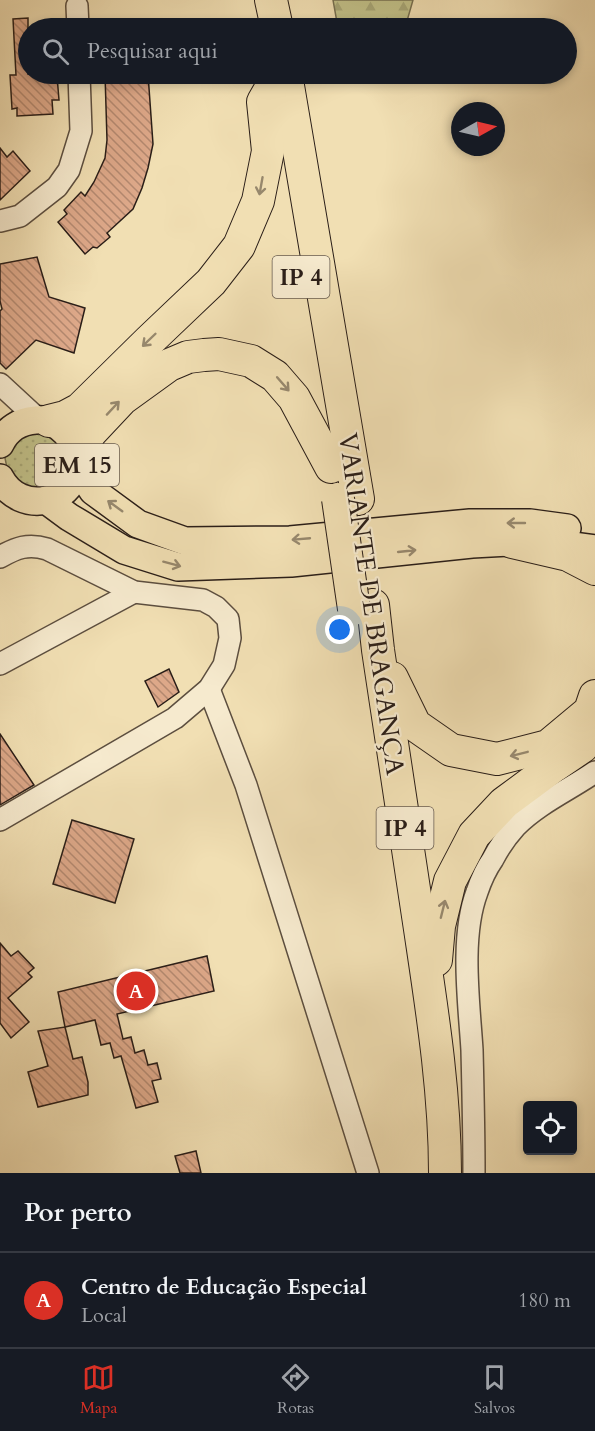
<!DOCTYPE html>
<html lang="pt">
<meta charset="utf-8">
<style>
body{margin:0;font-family:Cardo,serif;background:#242831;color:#f1f3f6}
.controls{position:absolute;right:18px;bottom:18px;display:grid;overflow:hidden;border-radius:6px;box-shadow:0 3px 9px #0003}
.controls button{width:54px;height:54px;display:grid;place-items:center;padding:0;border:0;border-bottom:2px solid #363941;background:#171b24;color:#f1f3f6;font:30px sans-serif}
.compass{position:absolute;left:451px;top:102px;width:54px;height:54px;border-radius:50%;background:#171b24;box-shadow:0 3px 9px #0003;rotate:82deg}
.you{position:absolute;left:340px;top:630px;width:21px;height:21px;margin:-15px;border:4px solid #fff;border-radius:50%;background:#1a73e8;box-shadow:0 0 0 9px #1a73e833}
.badge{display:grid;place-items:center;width:39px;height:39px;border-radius:50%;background:#d93025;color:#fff;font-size:20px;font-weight:700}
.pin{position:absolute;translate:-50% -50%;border:3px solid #fff;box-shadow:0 2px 6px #0006}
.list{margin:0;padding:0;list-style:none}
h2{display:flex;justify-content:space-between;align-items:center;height:78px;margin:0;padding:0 24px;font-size:26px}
h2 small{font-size:20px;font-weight:400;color:#9ea1a6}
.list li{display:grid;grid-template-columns:39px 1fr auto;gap:18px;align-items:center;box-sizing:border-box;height:96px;padding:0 24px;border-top:2px solid #363941}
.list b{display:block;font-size:22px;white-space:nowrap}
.list p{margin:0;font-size:20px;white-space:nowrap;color:#9ea1a6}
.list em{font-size:20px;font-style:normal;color:#9ea1a6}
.icon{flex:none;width:33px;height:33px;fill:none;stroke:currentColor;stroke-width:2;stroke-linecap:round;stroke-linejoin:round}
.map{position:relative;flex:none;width:595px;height:1173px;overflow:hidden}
.search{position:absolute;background:#171b24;box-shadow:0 3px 9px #0003;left:18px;right:18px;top:18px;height:66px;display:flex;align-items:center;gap:15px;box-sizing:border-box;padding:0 21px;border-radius:33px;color:#9ea1a6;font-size:22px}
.sheet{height:174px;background:#171b24}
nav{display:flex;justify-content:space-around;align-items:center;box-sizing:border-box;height:84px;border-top:2px solid #363941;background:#171b24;font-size:16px;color:#9ea1a6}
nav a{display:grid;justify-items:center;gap:3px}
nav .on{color:#d93025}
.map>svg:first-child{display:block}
.grass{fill:url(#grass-dots);stroke:#766f50;stroke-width:1.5}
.forest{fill:url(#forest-firs);stroke:#766f50;stroke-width:1.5}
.building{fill:url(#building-back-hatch);stroke:#2a1e18;stroke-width:1.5}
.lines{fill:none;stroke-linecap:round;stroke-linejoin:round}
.minor-casing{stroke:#5c4e3f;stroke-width:24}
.major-casing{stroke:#2a1e18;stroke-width:30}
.highway-casing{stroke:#2a1e18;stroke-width:34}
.minor{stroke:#f6eace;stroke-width:21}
.major{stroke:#f1dfb3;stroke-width:27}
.highway{stroke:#f1dfb3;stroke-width:32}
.highway-bridge-casing{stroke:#2a1e18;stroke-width:34;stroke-linecap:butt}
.highway-bridge{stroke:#f1dfb3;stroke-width:32}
.oneway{stroke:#97886d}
.labels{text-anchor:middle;stroke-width:4.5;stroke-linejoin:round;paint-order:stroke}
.shield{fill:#f6eace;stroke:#675b4f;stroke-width:1.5}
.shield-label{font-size:24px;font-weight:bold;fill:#2a1e18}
.street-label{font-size:26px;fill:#2a1e18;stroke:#f6eace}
</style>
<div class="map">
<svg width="595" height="1173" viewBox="0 0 595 1173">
<defs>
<pattern id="grass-dots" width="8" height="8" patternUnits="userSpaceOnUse" patternTransform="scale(1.5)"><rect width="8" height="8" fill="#c1c088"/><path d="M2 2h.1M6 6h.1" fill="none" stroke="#a6a575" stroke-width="1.8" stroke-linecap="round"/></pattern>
<pattern id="forest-firs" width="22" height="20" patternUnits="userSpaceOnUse" patternTransform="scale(1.5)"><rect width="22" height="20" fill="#c1c088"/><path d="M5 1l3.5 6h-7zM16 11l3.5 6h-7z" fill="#a6a575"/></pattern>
<pattern id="building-back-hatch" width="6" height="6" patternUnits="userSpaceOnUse" patternTransform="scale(1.5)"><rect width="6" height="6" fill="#dda889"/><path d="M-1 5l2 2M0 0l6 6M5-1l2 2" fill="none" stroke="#b3886f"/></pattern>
</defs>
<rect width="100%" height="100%" fill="#f1dfb3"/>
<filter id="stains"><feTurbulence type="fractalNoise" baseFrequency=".00333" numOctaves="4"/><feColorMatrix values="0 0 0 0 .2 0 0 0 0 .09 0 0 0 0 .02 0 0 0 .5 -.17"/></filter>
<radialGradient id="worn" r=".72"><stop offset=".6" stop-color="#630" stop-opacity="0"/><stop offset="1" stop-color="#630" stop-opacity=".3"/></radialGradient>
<!-- grass -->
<polygon class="grass" points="29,428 58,436 67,464 58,482 39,490 19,485 7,468 5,458 7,448"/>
<!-- forest -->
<polygon class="forest" points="333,0 413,0 405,28 338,28"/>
<!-- building -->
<g class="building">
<polygon points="28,18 28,74 53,74 54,76 57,76 59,100 52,100 53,114 17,116 17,108 12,109 10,75 16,75 13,19"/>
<polygon points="105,74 148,74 153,144 148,168 142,188 133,209 107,233 110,237 97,248 93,247 85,254 58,222 67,214 64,210 81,192 85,196 94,182 105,158 107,140"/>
<polygon points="0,148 7,157 13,151 30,171 0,200"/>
<polygon points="37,257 49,297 85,308 74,353 36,340 6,369 0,363 0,311 2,309 0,301 0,264"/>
<polygon points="169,669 179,692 158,707 145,681"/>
<polygon points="0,734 34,785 0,805"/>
<polygon points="72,820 134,839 115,903 53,884"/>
<polygon points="0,943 11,956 18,951 34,968 28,973 32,977 8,998 29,1022 11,1038 0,1023"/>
<polygon points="207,956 214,991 117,1014 123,1039 131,1037 135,1053 144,1050 148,1065 157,1063 161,1079 152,1081 158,1102 136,1108 121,1056 114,1058 110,1043 101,1045 95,1020 65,1027 58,992"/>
<polygon points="65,1027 73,1059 82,1057 88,1082 88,1095 38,1107 28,1072 48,1066 38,1031"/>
<polygon points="196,1151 201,1173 180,1173 175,1156"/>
</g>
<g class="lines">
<defs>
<g id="minor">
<polyline points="77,6 78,28"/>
<polyline points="0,221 20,216 57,187 69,170 81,131 79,74"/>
<polyline points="0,384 39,420"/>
<path d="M 0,557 C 16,548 28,543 47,549 L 134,592 L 203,600 L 216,607 L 228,619 L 230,638 L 224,665 L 209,689 L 175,718 L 0,820"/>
<polyline points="0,664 134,592"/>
<polyline points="209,689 246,785 368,1173"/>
<path d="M 474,1173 C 474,1132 473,1091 472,1050 C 469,1002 460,937 477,892 C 481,880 486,869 493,859 C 499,847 507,836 516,826 C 539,803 569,790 595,772"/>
</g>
<g id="major">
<path d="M 0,444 C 7,429 20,421 36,420 C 47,419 57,424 65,432 C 73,439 77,450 77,460 C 77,505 20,516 0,478"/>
<polyline points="77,467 93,491 138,524 185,541 290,540 470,523 530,523 567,528"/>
<polyline points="46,500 69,517 124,550 178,567 291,563 472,544 512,542 552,543 595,549"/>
</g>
<g id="highway">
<polyline points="271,0 277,28"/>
<polyline points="286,74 358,499"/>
<polyline points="49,421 65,417 80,409 149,341 211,282 239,246 258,201 268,151 263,102 271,88"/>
<polyline points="77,454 91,432 122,399 169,365 188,357 204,355 219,354 251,361 275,376 294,398 331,467"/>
<polyline points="512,542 568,555 595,569"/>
<path d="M 373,605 L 378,650 C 392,743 406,836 420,929 C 432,1010 445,1091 445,1173"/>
<polyline points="392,678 415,725 451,750 497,759 548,746 590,711 595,696"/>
<polyline points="436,960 439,926 450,881 474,835 504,803 554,766 582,747 595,733"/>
</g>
</defs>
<!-- minor casing -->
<use href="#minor" class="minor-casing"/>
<!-- major casing -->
<use href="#major" class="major-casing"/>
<!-- highway casing -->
<use href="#highway" class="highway-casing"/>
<!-- minor -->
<use href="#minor" class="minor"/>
<!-- major -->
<use href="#major" class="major"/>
<!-- highway -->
<use href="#highway" class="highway"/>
<defs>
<polyline id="highway-bridge" points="338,499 354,609"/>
</defs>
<!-- highway-bridge casing -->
<use href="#highway-bridge" class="highway-bridge-casing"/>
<!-- highway-bridge -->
<use href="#highway-bridge" class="highway-bridge"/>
</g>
<!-- one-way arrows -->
<defs><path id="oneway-shaft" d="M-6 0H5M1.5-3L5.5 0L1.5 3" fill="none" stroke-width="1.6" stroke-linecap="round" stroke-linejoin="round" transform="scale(1.5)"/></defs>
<g class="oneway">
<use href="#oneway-shaft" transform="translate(261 186) rotate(100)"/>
<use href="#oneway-shaft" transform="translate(149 340) rotate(136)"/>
<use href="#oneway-shaft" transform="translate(283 384) rotate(49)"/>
<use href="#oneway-shaft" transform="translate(113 408) rotate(-47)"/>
<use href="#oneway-shaft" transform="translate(115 506) rotate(-144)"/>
<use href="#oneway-shaft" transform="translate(516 523) rotate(-180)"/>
<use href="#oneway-shaft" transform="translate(301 539) rotate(175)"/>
<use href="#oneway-shaft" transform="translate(407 551) rotate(-6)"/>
<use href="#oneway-shaft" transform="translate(172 564) rotate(15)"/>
<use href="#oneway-shaft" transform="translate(519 754) rotate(166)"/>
<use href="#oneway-shaft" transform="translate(443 909) rotate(-76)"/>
</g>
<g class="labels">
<!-- shield labels -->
<g class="shield">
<rect x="272.5" y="256" width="57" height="42" rx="4.5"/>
<rect x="35" y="444" width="84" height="42" rx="4.5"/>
<rect x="376.5" y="807" width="57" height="42" rx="4.5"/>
</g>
<g class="shield-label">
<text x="301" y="285">IP 4</text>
<text x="77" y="473">EM 15</text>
<text x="405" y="836">IP 4</text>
</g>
<!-- street labels -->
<g class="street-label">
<text transform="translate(372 604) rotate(82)" y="9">VARIANTE DE BRAGANÇA</text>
</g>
</g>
<rect width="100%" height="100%" filter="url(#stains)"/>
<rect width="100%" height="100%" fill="url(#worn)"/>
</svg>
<div class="controls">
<button><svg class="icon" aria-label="locate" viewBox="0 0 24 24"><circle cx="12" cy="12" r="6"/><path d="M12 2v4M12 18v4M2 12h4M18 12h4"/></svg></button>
</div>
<svg class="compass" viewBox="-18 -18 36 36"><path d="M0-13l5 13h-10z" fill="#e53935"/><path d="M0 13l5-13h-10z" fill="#9ea1a6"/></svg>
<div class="you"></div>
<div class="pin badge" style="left:136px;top:991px">A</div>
<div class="search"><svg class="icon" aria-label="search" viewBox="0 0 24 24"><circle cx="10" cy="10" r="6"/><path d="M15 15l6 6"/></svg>Pesquisar aqui</div>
</div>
<section class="sheet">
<h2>Por perto<small></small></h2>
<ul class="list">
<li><span class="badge">A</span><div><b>Centro de Educação Especial</b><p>Local</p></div><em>180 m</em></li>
</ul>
</section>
<nav>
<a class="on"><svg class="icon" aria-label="map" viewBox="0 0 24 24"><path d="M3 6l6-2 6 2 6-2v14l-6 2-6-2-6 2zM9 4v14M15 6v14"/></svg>Mapa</a>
<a><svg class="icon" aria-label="directions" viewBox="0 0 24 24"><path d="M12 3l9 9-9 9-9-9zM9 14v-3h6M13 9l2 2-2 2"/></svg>Rotas</a>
<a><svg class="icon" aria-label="saved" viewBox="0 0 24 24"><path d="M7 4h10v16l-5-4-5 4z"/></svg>Salvos</a>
</nav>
